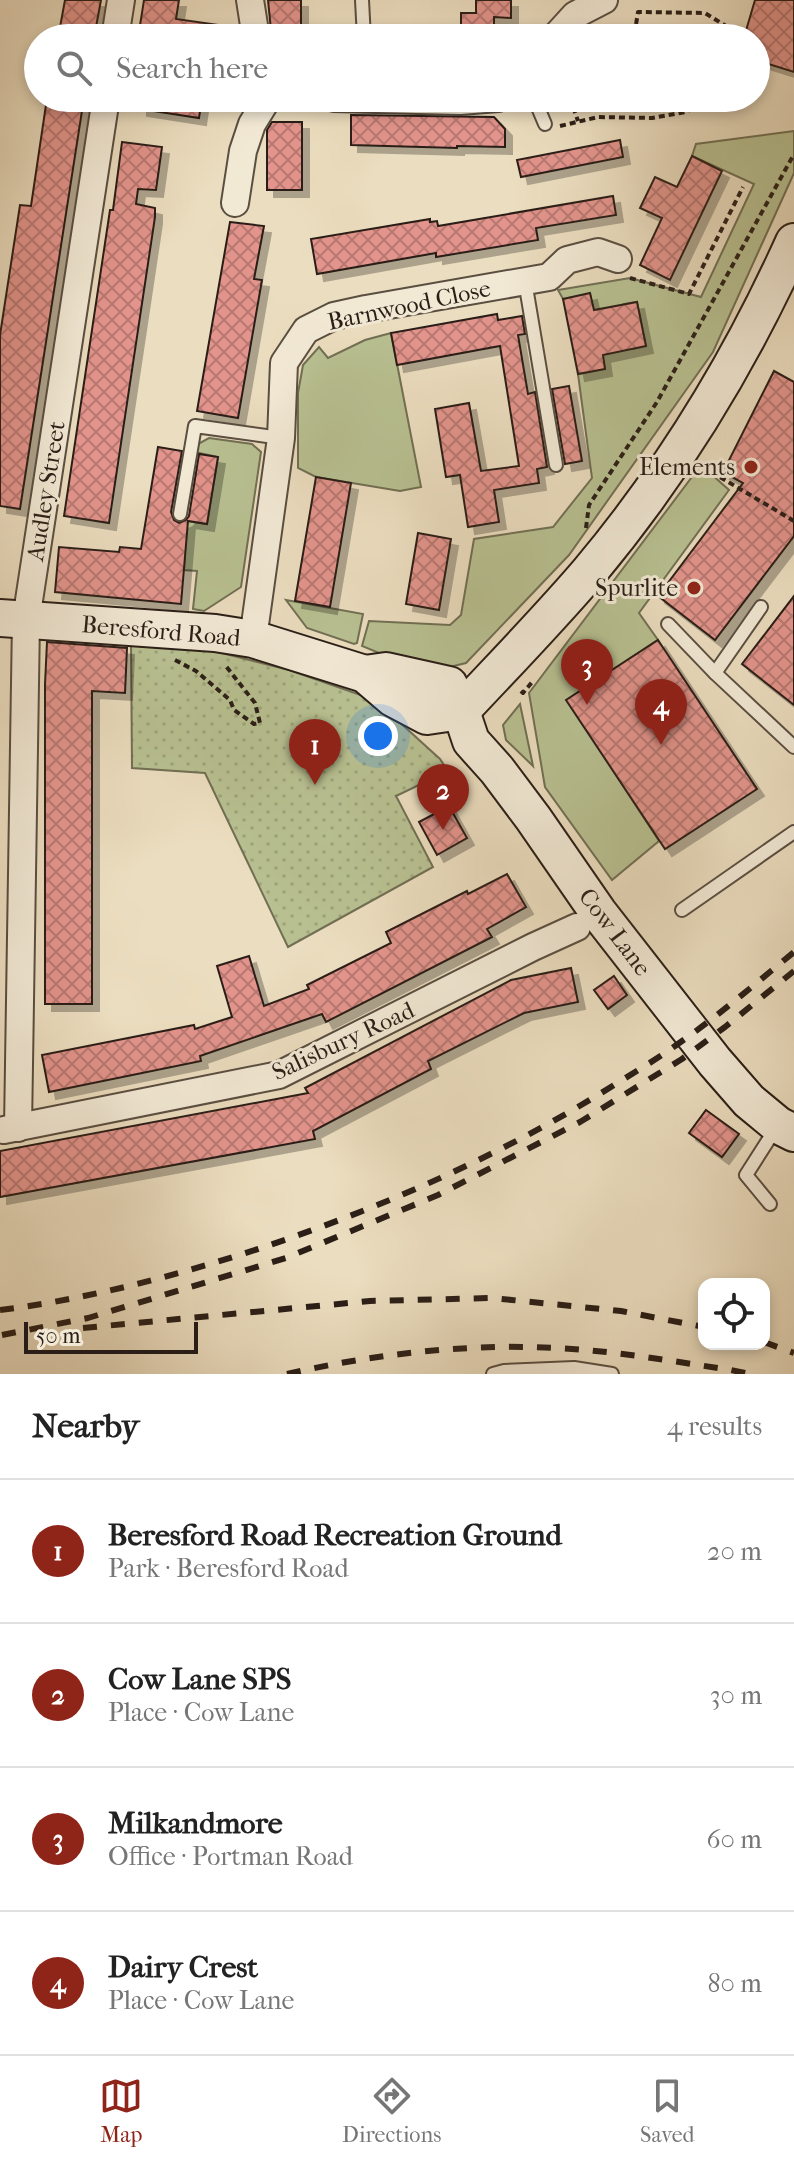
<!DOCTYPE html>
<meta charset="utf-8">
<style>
body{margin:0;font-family:"IM FELL French Canon",serif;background:#f6f6f6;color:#222}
.controls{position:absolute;right:24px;bottom:24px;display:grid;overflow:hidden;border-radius:16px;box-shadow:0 4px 12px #0003}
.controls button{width:72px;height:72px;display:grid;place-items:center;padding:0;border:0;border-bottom:2px solid #e0e0e0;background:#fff;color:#222;font:40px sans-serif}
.scale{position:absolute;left:24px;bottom:20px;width:174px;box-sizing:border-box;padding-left:8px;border:4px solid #2a1e17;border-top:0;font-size:22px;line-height:28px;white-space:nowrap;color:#2a1e17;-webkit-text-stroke:6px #f2e9d5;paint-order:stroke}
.you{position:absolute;left:378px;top:736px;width:28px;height:28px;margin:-20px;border:6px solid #fff;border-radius:50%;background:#1a73e8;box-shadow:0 0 0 12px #1a73e833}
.badge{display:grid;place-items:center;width:52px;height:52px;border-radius:50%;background:#8f2418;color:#fff;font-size:26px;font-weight:700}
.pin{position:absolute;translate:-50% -66px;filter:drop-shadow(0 2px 4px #0008)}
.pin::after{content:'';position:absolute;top:42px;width:28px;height:24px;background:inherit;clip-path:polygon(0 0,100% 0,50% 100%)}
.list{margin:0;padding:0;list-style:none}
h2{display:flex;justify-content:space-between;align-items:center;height:104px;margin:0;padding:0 32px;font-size:34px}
h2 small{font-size:26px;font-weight:400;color:#767676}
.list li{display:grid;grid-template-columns:52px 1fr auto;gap:24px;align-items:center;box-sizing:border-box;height:144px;padding:0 32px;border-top:2px solid #e0e0e0}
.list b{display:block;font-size:30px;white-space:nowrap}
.list p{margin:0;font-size:26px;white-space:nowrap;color:#767676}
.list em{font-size:26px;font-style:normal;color:#767676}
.icon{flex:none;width:44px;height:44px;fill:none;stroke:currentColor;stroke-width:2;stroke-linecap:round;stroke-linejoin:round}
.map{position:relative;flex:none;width:794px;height:1374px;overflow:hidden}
.search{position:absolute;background:#fff;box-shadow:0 4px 12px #0003;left:24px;right:24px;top:24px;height:88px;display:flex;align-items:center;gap:20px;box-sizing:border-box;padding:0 28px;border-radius:44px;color:#767676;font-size:30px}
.sheet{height:680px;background:#fff}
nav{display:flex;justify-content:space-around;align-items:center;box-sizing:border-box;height:112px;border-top:2px solid #e0e0e0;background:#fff;font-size:22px;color:#767676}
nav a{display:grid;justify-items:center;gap:4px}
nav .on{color:#8f2418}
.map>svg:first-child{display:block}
.grass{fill:#b8c091;stroke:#716f54;stroke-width:2}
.park{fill:url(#park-dots);stroke:#716f54;stroke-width:2}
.building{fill:url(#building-cross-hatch);stroke:#2a1e17;stroke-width:2;filter:url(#shadow)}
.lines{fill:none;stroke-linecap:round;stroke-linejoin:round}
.lane-casing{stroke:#5a4e41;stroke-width:16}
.street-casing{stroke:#5a4e41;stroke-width:30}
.secondary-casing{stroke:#2a1e17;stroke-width:40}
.path{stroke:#2a1e17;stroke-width:4;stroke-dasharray:6 4;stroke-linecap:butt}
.lane{stroke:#f2e9d5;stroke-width:12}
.street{stroke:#f2e9d5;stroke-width:26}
.secondary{stroke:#f2e9d5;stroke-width:36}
.rail{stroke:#2a1e17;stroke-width:6;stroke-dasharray:14 14;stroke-linecap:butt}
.poi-dot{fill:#8f2418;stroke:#f2e9d5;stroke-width:3}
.labels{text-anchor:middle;stroke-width:6;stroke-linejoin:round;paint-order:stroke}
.street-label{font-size:24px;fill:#2a1e17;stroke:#f2e9d5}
.poi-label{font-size:24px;fill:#2a1e17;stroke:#f2e9d5;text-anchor:end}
</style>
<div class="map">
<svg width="794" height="1374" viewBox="0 0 794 1374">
<defs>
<pattern id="park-dots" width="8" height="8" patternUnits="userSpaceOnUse" patternTransform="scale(2)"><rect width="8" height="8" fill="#b8c091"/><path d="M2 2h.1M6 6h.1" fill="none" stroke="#9ea57c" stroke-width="1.8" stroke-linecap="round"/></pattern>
<pattern id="building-cross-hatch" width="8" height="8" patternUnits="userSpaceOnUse" patternTransform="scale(2)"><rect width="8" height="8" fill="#e3948c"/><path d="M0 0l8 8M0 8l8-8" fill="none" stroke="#b87871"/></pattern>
<filter id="shadow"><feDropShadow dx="7" dy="7" stdDeviation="0" flood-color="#0004"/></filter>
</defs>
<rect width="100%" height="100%" fill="#ebddbf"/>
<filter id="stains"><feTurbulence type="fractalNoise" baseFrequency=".0025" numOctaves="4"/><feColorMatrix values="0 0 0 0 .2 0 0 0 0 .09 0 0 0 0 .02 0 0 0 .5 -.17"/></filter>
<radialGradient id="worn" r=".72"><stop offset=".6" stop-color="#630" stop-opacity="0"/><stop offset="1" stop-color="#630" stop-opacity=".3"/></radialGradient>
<!-- grass -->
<g class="grass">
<polygon points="794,131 794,173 713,352 569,555 466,663 441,669 396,660 362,646 369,621 450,625 461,615 474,539 553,527 592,478 578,374 605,369 600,342 633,349 646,346 637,302 624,304 624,308 596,322 590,294 563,299 558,290 630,278 701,297 754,184 692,156 696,144"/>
<polygon points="391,333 421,487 400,491 316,477 298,468 298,393 303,365 319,347 328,358 365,340"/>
<polygon points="209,438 252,444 261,452 241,587 204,611 193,609 197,571 184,570 187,521 207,524 218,457 195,452 198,444"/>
<polygon points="701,465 729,490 639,613 658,640 567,700 659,841 612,880 545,787 529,693"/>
<polygon points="286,600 363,614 357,643 354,644 307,628"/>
<polygon points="520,704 533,766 506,740 503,725"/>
</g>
<!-- park -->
<polygon class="park" points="131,641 214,651 289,670 375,700 440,759 448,771 396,796 433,867 288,947 205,773 132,768"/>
<!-- building -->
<g class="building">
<polygon points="65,0 101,0 94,38 58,38"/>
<polygon points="144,0 179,0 176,19 233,27 232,38 138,38"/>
<polygon points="268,0 301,0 301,30 271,30"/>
<polygon points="476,0 511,0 511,18 494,17 494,32 461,32 461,13 476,13"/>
<polygon points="755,0 794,0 794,72 756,60 756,37 745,34"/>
<polygon points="47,98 84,98 20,509 0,506 0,335 20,205 31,206"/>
<polygon points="140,98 202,98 199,118 140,109"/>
<polygon points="351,115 494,117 505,129 505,147 457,146 457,148 351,145"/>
<polygon points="272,122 302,122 302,190 267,190 267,130"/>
<polygon points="620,140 623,157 521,177 517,160"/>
<polygon points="122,142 162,147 156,190 138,189 136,204 155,208 155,217 109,523 64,516 110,210 113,210"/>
<polygon points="692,156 722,171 670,280 640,265 662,218 640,208 655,177 677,187"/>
<polygon points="613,196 616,215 536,228 538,240 436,257 436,253 317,274 311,239 430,219 430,222 437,221 438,226"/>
<polygon points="230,222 264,226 254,279 262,280 238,418 197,411"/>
<polygon points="590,293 594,310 637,302 646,346 603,355 605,369 578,374 563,299"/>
<polygon points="497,314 498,320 522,316 525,334 518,335 528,394 535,392 547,467 537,469 539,483 494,490 499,522 468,527 460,475 446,477 435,409 469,403 481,471 519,466 500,346 397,365 391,333"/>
<polygon points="774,371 794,382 794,536 715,640 658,596 743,483 723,472"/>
<polygon points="569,386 582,461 565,464 552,389"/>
<polygon points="158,447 182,451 171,512 174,520 179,523 186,520 189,516 199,454 218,457 207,524 188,521 181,604 55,592 59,547 119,552 120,547 141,549"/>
<polygon points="316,477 351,483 330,607 295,601"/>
<polygon points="418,533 451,539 439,610 406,604"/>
<polygon points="794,596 794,705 742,664"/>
<polygon points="658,640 757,789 665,849 566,700"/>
<polygon points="47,642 127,648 125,693 92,691 92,1004 45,1004 45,684"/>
<polygon points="449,806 467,838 437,855 419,822"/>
<polygon points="507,874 526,907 487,929 492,937 326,1022 322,1014 200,1056 201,1061 49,1092 42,1055 194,1025 195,1029 232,1017 217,966 249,956 264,1006 309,989 307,985 391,943 386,932 467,891 468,894"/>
<polygon points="571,968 578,1002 524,1013 428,1061 431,1069 313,1131 315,1139 0,1197 0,1151 308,1093 305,1088 511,980"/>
<polygon points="614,976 627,995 608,1009 594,990"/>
<polygon points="706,1110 739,1134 722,1157 689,1133"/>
</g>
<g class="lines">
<defs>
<g id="lane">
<polyline points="362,0 364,38"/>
<polyline points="534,98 545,124"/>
<polyline points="525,281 556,465"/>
<polyline points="180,514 195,426 281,438"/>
<polyline points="668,624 715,673 794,747"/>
<polyline points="715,673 761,607"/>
<polyline points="682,910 794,832"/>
<polyline points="770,1204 746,1175 776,1128"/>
<polyline points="493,1374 504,1371 574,1368 612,1374"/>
</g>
<g id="street">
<polyline points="250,0 256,38"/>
<polyline points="115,38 121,0"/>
<polyline points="554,38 575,15 604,0"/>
<polyline points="334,98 460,101 498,98"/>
<polyline points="235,203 243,151 252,124 268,98"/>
<polyline points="253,639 281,438 284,363 306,330 334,316 366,309 549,277 567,260 598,252 618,259"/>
<polyline points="18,1128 26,620 106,98"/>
<polyline points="4,1130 279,1075 533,947 577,927"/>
</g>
<g id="secondary">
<polyline points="0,618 215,633 253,639 365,674 393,698 427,716 461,711"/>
<polyline points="365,674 386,671 449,685 461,711 471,741 497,770 533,818 598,912 715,1062 749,1101 778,1125 794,1133"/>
<path d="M 461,711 C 504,665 548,620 589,572 C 672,473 741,360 794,242"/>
</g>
</defs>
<!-- lane casing -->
<use href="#lane" class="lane-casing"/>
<!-- street casing -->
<use href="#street" class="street-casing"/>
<!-- secondary casing -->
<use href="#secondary" class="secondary-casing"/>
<!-- path -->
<g class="path">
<polyline points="594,38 610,30 635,31 638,12 705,13 726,26"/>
<polyline points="570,98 578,121"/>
<polyline points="560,126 598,117 652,118 686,112 712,98"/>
<polyline points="630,278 689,294 743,187"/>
<polyline points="703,467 794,521"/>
<polyline points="586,528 589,505 657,402 794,154"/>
<polyline points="175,660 196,671 230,700 234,710 254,724 260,723 255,703 225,665"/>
<polyline points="521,691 523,693 533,681"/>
</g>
<!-- lane -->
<use href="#lane" class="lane"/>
<!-- street -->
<use href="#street" class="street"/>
<!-- secondary -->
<use href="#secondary" class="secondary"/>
<!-- rail -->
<g class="rail">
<path d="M 0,1310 C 89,1299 179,1275 264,1247 C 389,1205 508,1152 619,1082 C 638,1070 657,1059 675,1046 C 717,1017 755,984 794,952"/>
<polyline points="83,1328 370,1301 492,1298 621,1311 704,1327"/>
<polyline points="2,1335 88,1318 286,1258 438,1195 580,1122 682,1059 725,1027 794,971"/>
<polyline points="764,1342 794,1353"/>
<path d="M 287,1374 C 383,1352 487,1341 585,1350 C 634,1354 683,1363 731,1370 L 750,1374"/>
</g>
</g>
<!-- markers -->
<g class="poi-dot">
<circle cx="751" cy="467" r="8"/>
<circle cx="694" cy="588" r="8"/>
</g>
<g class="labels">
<!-- street labels -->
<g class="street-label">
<text transform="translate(409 305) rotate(-12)" y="8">Barnwood Close</text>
<text transform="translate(46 491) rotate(-81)" y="8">Audley Street</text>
<text transform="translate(161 631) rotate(5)" y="8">Beresford Road</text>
<text transform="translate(615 932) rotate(53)" y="8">Cow Lane</text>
<text transform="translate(343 1041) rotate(-25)" y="8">Salisbury Road</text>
</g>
<!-- poi labels -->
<g class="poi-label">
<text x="735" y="475">Elements</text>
<text x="678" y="596">Spurlite</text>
</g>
</g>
<rect width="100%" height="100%" filter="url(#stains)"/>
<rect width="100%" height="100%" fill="url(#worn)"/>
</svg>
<div class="controls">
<button><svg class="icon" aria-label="locate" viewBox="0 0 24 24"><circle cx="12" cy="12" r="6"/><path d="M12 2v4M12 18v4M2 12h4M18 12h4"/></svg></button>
</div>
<div class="scale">50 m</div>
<div class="you"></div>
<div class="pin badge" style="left:315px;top:785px">1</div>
<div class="pin badge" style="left:443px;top:830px">2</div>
<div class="pin badge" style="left:587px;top:705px">3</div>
<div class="pin badge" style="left:661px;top:745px">4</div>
<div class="search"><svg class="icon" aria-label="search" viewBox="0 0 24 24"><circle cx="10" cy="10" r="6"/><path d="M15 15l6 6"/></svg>Search here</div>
</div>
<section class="sheet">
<h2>Nearby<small>4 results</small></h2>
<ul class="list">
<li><span class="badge">1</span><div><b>Beresford Road Recreation Ground</b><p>Park · Beresford Road</p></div><em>20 m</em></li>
<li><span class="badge">2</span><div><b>Cow Lane SPS</b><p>Place · Cow Lane</p></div><em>30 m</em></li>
<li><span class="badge">3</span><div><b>Milkandmore</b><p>Office · Portman Road</p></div><em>60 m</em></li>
<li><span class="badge">4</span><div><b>Dairy Crest</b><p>Place · Cow Lane</p></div><em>80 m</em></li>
</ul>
</section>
<nav>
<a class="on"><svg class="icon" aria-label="map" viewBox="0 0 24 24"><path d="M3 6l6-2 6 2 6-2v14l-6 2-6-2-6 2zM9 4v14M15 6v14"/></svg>Map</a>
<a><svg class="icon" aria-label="directions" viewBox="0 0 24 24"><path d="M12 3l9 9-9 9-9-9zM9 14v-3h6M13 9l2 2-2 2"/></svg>Directions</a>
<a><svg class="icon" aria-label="saved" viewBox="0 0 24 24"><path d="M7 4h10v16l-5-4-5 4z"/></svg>Saved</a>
</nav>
